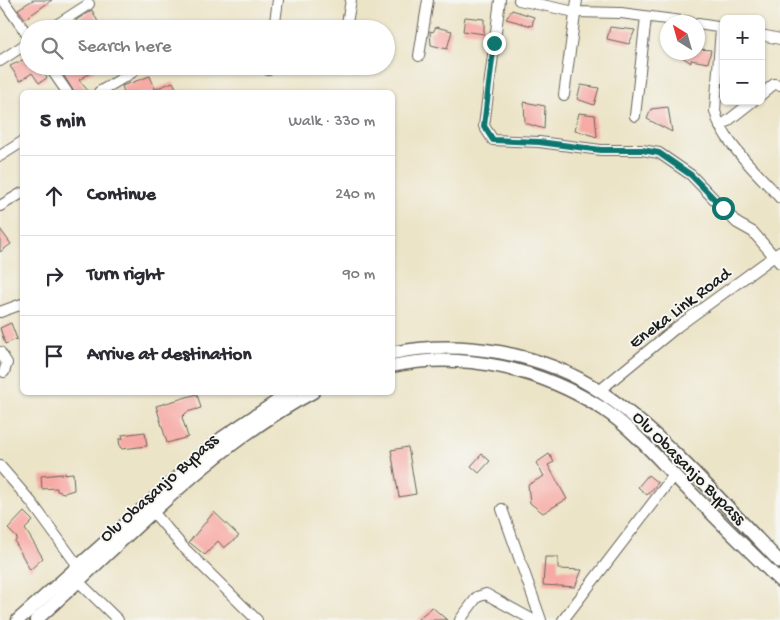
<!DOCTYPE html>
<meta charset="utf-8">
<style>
body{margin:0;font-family:"Gochi Hand",sans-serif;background:#f7f7f7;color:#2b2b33}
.controls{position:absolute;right:15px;top:15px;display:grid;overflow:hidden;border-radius:8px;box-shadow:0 1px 4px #0004}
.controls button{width:45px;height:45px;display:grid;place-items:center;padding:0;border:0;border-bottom:1px solid #e1e1e2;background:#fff;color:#2b2b33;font:25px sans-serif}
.compass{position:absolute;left:660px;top:15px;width:45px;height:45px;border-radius:50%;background:#fff;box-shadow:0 1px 4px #0004;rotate:323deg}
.stop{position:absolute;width:15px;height:15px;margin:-11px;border:4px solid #0f766e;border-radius:50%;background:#fff}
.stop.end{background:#0f766e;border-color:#fff;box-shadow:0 1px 5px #0008}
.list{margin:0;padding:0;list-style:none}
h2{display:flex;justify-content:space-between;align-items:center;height:65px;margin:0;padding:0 20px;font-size:21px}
h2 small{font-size:16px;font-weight:400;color:#7c7c81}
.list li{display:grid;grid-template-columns:32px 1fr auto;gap:15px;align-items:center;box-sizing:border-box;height:80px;padding:0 20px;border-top:1px solid #e1e1e2}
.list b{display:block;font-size:19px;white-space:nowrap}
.list em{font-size:16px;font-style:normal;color:#7c7c81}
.icon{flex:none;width:28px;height:28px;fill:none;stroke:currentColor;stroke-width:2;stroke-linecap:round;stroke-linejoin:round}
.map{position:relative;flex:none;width:780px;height:620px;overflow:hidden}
.search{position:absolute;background:#fff;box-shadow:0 1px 4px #0004;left:20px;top:20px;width:375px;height:55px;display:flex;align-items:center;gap:12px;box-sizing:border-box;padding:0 18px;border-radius:28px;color:#7c7c81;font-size:19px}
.panel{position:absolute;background:#fff;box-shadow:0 1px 4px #0004;left:20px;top:90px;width:375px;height:305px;border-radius:8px}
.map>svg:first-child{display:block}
.building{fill:#f7aaa5}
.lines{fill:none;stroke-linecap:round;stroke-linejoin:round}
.minor-casing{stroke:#656258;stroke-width:12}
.major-casing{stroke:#656258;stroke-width:15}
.minor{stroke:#fff;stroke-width:10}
.major{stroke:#fff;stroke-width:12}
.route{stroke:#0f766e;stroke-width:6}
.labels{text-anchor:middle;stroke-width:4;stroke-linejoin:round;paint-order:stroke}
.street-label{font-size:18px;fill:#1c1c1c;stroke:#f6f6f2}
</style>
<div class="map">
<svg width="780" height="620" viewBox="0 0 780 620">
<rect width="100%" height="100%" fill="#f6f6f2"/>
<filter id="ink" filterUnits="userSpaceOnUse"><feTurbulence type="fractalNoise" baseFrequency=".02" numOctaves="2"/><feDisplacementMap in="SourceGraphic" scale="10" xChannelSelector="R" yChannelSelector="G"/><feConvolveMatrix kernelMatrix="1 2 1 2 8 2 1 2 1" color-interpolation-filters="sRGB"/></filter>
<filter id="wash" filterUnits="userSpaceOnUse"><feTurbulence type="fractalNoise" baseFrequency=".0096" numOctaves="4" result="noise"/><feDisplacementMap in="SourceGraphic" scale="20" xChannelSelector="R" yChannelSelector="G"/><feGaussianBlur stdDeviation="1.12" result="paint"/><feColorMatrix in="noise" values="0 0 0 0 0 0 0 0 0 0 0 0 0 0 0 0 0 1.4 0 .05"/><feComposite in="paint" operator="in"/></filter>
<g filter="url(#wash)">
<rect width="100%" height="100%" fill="#ece4c7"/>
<g id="blocks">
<!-- building -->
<g class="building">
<polygon points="33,0 52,0 25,19 18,9"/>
<polygon points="92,10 99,24 89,29 82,29 76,20"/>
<polygon points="512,10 534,17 532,26 506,19"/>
<polygon points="465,17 484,19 484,34 463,31"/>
<polygon points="436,27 452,31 447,49 431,45 430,31 433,32"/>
<polygon points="610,27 635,30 629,44 607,39"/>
<polygon points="698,49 711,50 708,63 691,60 691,63 675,52 698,52"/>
<polygon points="29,57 29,66 40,66 47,78 39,83 32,73 20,81 10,66"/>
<polygon points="58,66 93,66 95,70 79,80 89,92 74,92"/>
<polygon points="150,76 155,89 173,82 178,92 124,92 122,86"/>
<polygon points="581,85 599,88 594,105 577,99"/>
<polygon points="524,102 545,106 544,129 525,123"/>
<polygon points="668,107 672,132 647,119 651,109"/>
<polygon points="579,113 595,115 597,137 575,130"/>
<polygon points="0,229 11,244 0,252"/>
<polygon points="11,323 17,339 5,344 0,328"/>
<polygon points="197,394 201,408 187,412 182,417 188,437 167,443 156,406"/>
<polygon points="145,432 147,446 122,449 120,447 119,439 123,439 122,435"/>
<polygon points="408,447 416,494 399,497 391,450"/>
<polygon points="482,454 490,461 479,473 471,466"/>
<polygon points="549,454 554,462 548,465 567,499 543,513 530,503 528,485 544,476 536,463"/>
<polygon points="73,473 74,490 64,493 57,491 57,488 42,489 41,476"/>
<polygon points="648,475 658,483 647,495 638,487"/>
<polygon points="24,512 33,521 25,529 43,558 30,570 15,542 17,538 8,529"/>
<polygon points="214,512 239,536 224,548 218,541 205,555 189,542"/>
<polygon points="545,557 558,557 558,569 582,570 575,587 543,585"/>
<polygon points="432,607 447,620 417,620"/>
</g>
</g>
</g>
<g filter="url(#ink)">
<use href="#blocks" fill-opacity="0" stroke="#656258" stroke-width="1"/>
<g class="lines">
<defs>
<g id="minor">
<polyline points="3,0 29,37"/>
<polyline points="500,0 484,126 493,140 539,142 601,150 642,150 659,153 691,175 737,223 753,232 780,263"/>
<polyline points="519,0 575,12 621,13 689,22"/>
<polyline points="698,24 724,28"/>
<path d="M 721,28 L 715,111 C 721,141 760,175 780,198"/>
<polyline points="50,29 89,4"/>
<polyline points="274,29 278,0"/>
<polyline points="346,29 351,0"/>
<polyline points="761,35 780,39"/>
<polyline points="419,56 428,0"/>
<polyline points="0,61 29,42"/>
<polyline points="49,66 67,92"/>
<polyline points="268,70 269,66"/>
<polyline points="99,92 133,72"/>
<polyline points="564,95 577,0"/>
<polyline points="761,95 774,84 780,85"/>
<polyline points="635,116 646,17"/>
<polyline points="720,127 753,101"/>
<polyline points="0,156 22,142"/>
<polyline points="0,206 22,193"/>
<polyline points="0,312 22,304"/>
<polyline points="0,352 7,363 4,372"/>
<polyline points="599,391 677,327 780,252"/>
<polyline points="0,466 32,503 78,566"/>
<polyline points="502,509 541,620"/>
<polyline points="154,513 183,547 257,620"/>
<polyline points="79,582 118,620"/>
<polyline points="460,620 477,597 486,594 533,620"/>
<polyline points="563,620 674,475"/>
</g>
<g id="major">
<path d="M 392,353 C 460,339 543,352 601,392 C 665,435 725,506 780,562"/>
<path d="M 392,366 C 463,350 543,370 603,409 C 631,428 652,452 675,476 C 709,512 745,546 780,581"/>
<polyline points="18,620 222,438 291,392"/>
<path d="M 36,620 C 123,543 209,447 313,392"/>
</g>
</defs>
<!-- minor casing -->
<use href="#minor" class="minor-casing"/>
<!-- major casing -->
<use href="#major" class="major-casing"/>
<!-- minor -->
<use href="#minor" class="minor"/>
<!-- major -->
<use href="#major" class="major"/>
</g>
</g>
<g class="lines" filter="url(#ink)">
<!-- route -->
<polyline class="route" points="494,43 484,126 493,140 539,142 601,150 642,150 659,153 691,175 723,208"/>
</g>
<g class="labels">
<!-- street labels -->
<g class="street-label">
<text transform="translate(679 307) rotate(-37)" y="6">Eneka Link Road</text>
<text transform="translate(690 467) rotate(45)" y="6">Olu Obasanjo Bypass</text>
<text transform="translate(158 487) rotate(-42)" y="6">Olu Obasanjo Bypass</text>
</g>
</g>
</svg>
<div class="controls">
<button>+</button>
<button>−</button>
</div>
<svg class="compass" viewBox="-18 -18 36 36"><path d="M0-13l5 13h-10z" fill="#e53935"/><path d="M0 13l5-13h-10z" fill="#7c7c81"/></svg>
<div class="stop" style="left:723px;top:208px"></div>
<div class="stop end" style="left:494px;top:43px"></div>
<div class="search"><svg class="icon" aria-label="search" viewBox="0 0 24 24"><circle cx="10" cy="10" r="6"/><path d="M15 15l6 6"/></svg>Search here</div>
<section class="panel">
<h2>5 min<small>Walk · 330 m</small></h2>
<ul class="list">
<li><svg class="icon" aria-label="ahead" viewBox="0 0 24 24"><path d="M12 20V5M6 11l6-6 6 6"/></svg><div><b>Continue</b></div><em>240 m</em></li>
<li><svg class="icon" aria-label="right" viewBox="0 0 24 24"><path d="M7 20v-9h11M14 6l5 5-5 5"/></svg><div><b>Turn right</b></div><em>90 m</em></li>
<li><svg class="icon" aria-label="arrive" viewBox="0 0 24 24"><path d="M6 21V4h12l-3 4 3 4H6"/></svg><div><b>Arrive at destination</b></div></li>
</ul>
</section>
</div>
